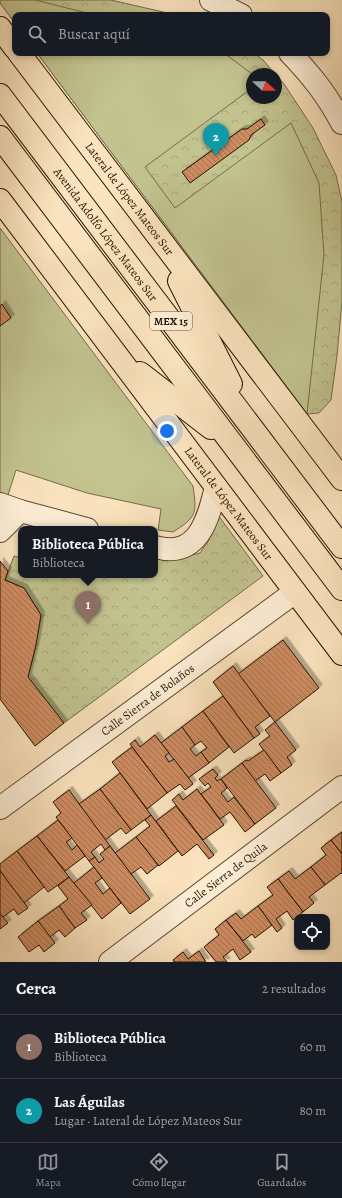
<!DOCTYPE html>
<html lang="es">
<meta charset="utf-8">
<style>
body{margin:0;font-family:Alegreya,serif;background:#242831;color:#f1f3f6}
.controls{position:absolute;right:12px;bottom:12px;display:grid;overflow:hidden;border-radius:8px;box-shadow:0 2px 6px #0003}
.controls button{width:36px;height:36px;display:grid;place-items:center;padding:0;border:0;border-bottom:1px solid #363941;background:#171b24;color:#f1f3f6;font:20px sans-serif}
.compass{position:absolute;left:246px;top:68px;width:36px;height:36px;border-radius:50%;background:#171b24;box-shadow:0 2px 6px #0003;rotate:111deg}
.you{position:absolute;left:167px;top:431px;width:14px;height:14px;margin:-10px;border:3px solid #fff;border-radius:50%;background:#1a73e8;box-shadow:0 0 0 6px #1a73e833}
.badge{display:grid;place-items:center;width:26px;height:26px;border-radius:50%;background:#8c9099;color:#fff;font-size:13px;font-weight:700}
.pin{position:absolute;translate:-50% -33px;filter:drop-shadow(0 1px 2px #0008)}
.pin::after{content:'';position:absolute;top:21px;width:14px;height:12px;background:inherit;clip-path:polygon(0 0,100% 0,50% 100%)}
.popup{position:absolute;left:18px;top:526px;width:140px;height:52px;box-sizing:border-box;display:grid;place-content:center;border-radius:8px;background:#171b24;filter:drop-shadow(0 1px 3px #0005);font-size:13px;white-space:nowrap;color:#9ea1a6}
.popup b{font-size:15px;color:#f1f3f6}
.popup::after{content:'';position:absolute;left:50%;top:100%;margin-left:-8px;border:8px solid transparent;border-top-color:#171b24}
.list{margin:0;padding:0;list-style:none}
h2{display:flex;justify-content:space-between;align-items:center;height:52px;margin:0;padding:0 16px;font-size:17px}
h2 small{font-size:13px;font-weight:400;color:#9ea1a6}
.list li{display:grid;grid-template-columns:26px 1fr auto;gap:12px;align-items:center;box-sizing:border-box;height:64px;padding:0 16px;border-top:1px solid #363941}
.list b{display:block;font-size:15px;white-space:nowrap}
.list p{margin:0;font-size:13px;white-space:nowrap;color:#9ea1a6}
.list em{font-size:13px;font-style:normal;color:#9ea1a6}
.icon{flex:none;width:22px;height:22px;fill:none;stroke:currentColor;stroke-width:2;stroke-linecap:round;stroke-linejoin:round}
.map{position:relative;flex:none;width:342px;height:962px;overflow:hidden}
.search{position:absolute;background:#171b24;box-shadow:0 2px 6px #0003;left:12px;right:12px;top:12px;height:44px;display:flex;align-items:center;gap:10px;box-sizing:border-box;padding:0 14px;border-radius:8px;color:#9ea1a6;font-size:15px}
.sheet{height:180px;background:#171b24}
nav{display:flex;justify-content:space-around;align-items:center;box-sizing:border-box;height:56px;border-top:1px solid #363941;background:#171b24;font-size:11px;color:#9ea1a6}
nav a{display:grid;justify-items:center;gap:2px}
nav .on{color:#8c9099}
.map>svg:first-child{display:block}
.park{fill:url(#park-crowns);stroke:#756c48}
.garden{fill:#c2c38f;stroke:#756c48}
.building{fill:url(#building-back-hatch);stroke:#281400;filter:url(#shadow)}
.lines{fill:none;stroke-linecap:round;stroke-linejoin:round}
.minor-casing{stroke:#5c4830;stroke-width:24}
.major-casing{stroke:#281400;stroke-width:24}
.minor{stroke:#fcedd5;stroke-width:22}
.major{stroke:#fae3be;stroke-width:22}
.labels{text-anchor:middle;stroke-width:3;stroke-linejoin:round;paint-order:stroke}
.shield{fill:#fcedd5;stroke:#685540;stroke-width:1}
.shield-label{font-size:11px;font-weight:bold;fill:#281400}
.street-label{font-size:12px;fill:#281400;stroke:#fcedd5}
</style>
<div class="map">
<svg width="342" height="962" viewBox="0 0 342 962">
<defs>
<pattern id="park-crowns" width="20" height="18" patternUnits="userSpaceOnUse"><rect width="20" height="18" fill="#c2c38f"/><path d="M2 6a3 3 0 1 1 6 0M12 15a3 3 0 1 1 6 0" fill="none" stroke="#a7a77a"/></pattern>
<pattern id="building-back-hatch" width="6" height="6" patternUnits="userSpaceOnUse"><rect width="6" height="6" fill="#ce8c62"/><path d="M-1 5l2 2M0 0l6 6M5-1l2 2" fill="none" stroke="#a7714e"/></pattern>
<filter id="shadow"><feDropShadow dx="3.5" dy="-3.5" stdDeviation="0" flood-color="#0004"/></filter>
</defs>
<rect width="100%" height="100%" fill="#fae3be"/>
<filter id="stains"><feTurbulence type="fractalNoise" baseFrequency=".005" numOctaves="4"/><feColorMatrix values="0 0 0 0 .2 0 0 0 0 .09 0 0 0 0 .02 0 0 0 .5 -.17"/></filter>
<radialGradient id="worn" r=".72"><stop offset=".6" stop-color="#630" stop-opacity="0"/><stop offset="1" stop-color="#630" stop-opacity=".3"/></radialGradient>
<!-- park -->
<g class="park">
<polygon points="0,0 111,0 176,15 15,15 15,23 0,3"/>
<polygon points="37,53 254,53 263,60 275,74 252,74 252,98 276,98 276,75 284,84 313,128 336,175 342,202 342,301 337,356 331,400 319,413 307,414"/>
<polygon points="215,511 263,576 64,723 28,677 36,645 41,615 24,588 5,580 14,556 21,558 21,575 155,575 155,557 176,559 200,553 209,540"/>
</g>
<!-- garden -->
<g class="garden">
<polygon points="0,0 35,0 95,15 15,15 15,23 0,3"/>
<polygon points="37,53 224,53 252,74 252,88 145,167 175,208 291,123 319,183 324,255 307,414"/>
<path d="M 0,228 L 193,486 C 197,513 197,517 173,532 L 158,530 L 161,509 L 87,493 L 16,470 L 8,495 L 0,493 Z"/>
</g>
<!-- building -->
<g class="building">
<polygon points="261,119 265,125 251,135 249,140 190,183 182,172 242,129 247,129"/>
<polygon points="2,304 11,318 0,326 0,306"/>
<polygon points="0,561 8,571 5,580 24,588 41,615 36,645 28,677 64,723 35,746 0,699"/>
<polygon points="283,640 319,688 275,722 238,674"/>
<polygon points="233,666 270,716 255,727 260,734 254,738 213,682"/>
<polygon points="223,696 254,738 234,753 203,711"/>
<polygon points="203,711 229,747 209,763 201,752 207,748 201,741 195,745 182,727"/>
<polygon points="275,722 296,750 287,757 292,765 281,773 259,744 270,736 265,730"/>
<polygon points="182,727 195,745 190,749 196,756 201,752 209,763 188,778 161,743"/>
<polygon points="155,735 169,753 165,756 169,762 174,759 193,784 185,790 180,784 167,793 130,744 135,740 140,747"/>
<polygon points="132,747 167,793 147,809 112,762"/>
<polygon points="264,750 281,773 270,781 265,774 255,781 242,763 246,760 248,761"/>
<polygon points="242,763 276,808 255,824 221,779"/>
<polygon points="213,769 218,775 215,778 217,781 221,779 227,788 221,793 228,802 234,797 255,824 245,832 230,812 220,819 201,794 211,787 208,783 205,786 199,779"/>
<polygon points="120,773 151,815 131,830 100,789"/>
<polygon points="100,789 131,830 126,834 121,828 105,840 79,804"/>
<polygon points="197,789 224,825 203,840 172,800 179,794 183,800"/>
<polygon points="69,790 110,846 105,850 101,844 91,852 95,857 89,861 56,817 61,813 53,802"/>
<polygon points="176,806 214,855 209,859 197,844 182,856 156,821"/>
<polygon points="151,815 178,851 159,866 136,837 150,826 145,820"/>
<polygon points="58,820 72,838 66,842 72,850 77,845 85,856 65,871 37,836"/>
<polygon points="342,832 342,854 331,840"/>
<polygon points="37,836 69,877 48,892 17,851"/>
<polygon points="136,837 158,865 147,874 141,867 131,874 115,853"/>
<polygon points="331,840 342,854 342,874 341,873 325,885 311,867 326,855 321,848"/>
<polygon points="110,846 150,899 130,914 89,861 95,857 99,863 104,859 100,854"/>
<polygon points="17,851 44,887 24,903 0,871 0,864"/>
<polygon points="94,867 102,878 95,883 103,894 110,888 121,903 102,919 74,883"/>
<polygon points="311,867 325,885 309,897 314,903 303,912 278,879 289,871 295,879"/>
<polygon points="0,871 28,908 18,915 14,909 3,917 0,914"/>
<polygon points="69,877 92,905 81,913 87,920 75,928 59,906 68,899 58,886"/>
<polygon points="278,879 303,912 293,920 287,911 276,919 282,928 277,932 258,906 273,895 267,887"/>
<polygon points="59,906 75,928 65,937 59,930 50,937 38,921"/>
<polygon points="258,906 272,925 255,938 252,934 243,941 226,920 236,913 241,919"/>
<polygon points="0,914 8,923 0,929"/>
<polygon points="226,920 251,952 240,960 233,949 223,957 227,962 216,962 204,947 219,935 215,929"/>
<polygon points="38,921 55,943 44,952 39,945 29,952 18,937"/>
<polygon points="199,951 206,962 174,962 173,960 183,952 188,959"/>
</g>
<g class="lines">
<defs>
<g id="minor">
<polyline points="211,0 241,15"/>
<path d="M 290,53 C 312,76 327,95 342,123"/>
<polyline points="0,504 20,511 87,529"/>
<polyline points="0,531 20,511"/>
<path d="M 155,547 C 198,559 208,520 216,487"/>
<path id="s1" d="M 0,808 L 295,592"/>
<path id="s2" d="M 110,962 L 342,787"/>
</g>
<g id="major">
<polyline points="0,28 15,48"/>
<path id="s3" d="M 19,53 L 342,479"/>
<path id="s4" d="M 0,95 L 342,547"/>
<polyline points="0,137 342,589"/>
<path id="s5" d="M 0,200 L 342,654"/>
<polyline points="179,281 231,384"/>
<polyline points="140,373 211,428"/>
</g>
</defs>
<!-- minor casing -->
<use href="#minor" class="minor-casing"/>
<!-- major casing -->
<use href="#major" class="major-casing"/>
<!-- minor -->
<use href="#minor" class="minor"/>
<!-- major -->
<use href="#major" class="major"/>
</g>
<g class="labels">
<!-- shield labels -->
<rect class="shield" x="150" y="312" width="42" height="18" rx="3"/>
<g class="shield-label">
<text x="171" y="325">MEX 15</text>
</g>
<!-- street labels -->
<g class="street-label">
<text dy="4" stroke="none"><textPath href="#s3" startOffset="183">Lateral de López Mateos Sur</textPath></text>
<text dy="4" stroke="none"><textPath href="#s4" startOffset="175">Avenida Adolfo López Mateos Sur</textPath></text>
<text dy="4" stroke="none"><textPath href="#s5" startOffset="380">Lateral de López Mateos Sur</textPath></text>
<text dy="4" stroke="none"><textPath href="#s1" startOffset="183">Calle Sierra de Bolaños</textPath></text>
<text dy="4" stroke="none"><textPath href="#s2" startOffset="145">Calle Sierra de Quila</textPath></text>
</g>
</g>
<rect width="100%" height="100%" filter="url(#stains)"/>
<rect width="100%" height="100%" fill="url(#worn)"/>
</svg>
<div class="controls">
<button><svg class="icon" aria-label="locate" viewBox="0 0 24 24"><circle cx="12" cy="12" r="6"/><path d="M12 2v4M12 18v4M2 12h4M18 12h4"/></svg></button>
</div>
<svg class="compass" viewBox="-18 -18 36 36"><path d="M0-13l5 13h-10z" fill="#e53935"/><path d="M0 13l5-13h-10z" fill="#9ea1a6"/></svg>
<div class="you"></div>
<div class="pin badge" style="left:88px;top:624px;background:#8d6e63">1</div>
<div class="popup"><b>Biblioteca Pública</b>Biblioteca</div>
<div class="pin badge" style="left:216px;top:156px;background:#0f9aa8">2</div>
<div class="search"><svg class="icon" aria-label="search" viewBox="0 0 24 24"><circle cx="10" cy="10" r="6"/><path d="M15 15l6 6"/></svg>Buscar aquí</div>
</div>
<section class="sheet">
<h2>Cerca<small>2 resultados</small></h2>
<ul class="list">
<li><span class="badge" style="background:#8d6e63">1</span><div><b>Biblioteca Pública</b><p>Biblioteca</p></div><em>60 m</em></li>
<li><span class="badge" style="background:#0f9aa8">2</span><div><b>Las Águilas</b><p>Lugar · Lateral de López Mateos Sur</p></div><em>80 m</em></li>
</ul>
</section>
<nav>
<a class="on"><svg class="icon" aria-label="map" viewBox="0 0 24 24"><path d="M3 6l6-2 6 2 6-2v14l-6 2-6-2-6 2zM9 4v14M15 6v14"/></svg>Mapa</a>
<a><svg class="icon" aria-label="directions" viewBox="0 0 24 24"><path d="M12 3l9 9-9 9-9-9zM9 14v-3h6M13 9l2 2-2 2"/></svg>Cómo llegar</a>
<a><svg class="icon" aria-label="saved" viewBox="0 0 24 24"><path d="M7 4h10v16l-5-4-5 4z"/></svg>Guardados</a>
</nav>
